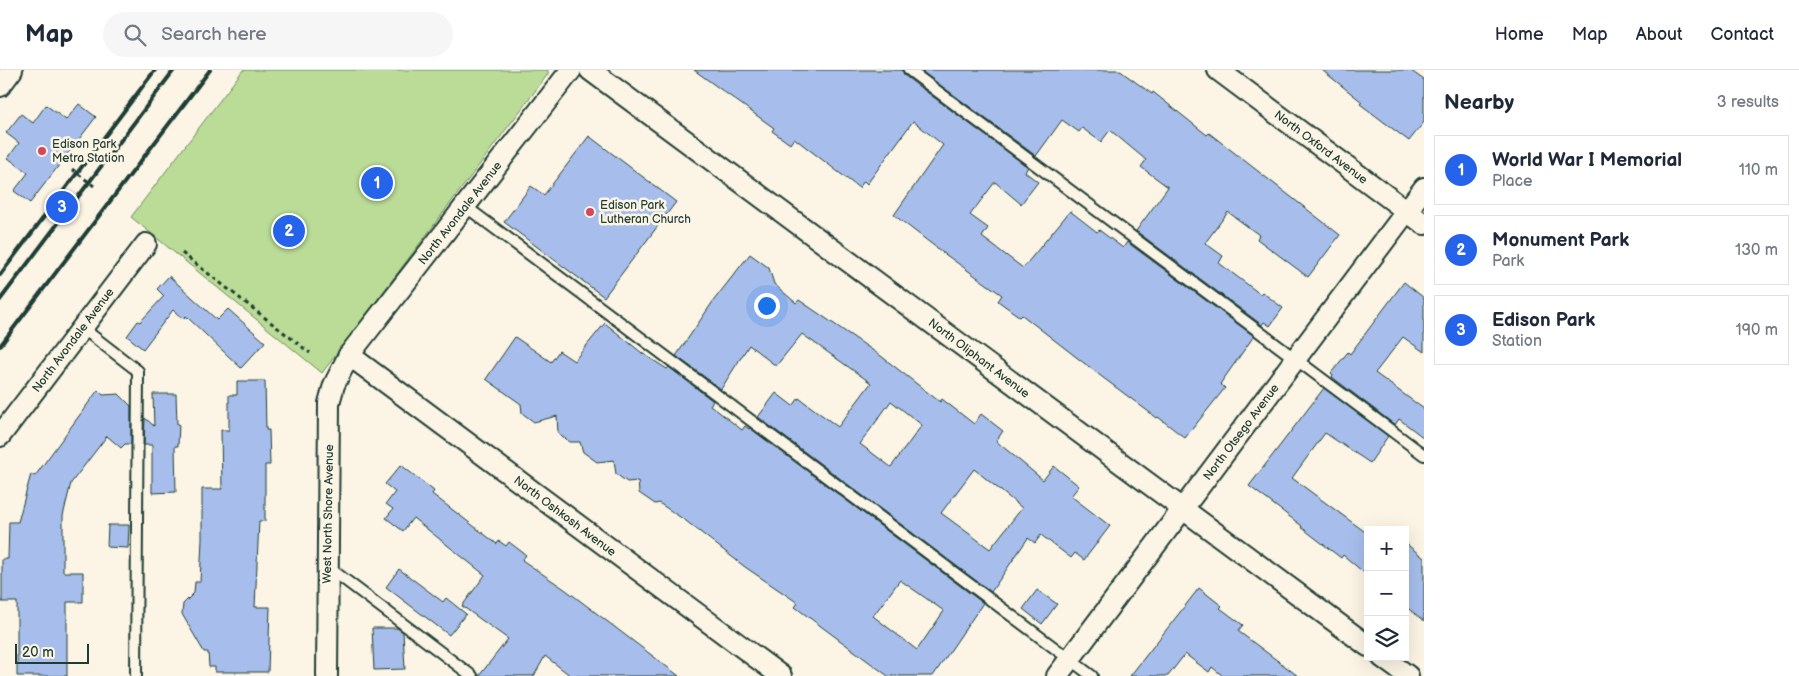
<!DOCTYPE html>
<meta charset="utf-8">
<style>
body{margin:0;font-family:"Balsamiq Sans",sans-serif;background:#f6f6f7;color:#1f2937}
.controls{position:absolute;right:15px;bottom:15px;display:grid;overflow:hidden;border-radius:0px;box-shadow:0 5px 20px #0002}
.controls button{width:45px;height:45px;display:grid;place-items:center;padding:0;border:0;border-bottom:1px solid #e0e1e3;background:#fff;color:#1f2937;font:25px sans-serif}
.scale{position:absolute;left:15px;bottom:12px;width:74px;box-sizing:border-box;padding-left:5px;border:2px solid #1f3d34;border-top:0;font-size:14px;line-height:18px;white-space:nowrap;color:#1f3d34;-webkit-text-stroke:4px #fcf5e5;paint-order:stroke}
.you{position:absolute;left:766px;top:235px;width:18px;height:18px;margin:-12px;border:4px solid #fff;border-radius:50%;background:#1a73e8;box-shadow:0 0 0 8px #1a73e833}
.badge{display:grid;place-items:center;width:32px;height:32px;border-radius:50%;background:#2563eb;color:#fff;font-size:16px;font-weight:700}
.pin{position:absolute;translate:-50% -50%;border:2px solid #fff;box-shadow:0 1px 5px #0006}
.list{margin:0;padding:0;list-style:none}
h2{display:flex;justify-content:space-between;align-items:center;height:65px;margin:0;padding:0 20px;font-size:21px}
h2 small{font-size:16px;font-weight:400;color:#747a83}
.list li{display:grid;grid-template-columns:32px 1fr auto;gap:15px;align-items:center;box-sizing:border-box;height:70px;margin:0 10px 10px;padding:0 10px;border:1px solid #e0e1e3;border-radius:0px}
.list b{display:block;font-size:19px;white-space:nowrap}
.list p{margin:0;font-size:16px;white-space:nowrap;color:#747a83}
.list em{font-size:16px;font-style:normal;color:#747a83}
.icon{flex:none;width:28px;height:28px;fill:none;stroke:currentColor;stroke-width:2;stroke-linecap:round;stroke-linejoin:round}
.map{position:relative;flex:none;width:1424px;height:606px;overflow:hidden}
header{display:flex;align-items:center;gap:30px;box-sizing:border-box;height:70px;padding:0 25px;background:#fff;border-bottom:1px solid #e0e1e3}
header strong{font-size:24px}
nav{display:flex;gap:28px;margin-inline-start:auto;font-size:18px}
.search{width:350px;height:45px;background:#f6f6f7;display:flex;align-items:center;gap:12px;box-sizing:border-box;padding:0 18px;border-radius:28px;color:#747a83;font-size:19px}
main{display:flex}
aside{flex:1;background:#fff}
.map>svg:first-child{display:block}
.green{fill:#badc96;stroke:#6c8c65}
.building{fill:#a7beec;stroke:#1f3d34;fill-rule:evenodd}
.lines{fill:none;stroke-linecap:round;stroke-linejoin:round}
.service-casing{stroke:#1f3d34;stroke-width:14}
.minor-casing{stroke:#1f3d34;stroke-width:24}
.path{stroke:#1f3d34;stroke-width:3;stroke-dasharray:4 4;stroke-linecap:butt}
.service{stroke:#fcf5e5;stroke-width:10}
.minor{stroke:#fcf5e5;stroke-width:20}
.rail{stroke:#1f3d34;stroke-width:4}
.poi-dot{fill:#d1495b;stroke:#fcf5e5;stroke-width:2}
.labels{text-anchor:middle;stroke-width:5;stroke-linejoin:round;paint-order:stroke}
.poi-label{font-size:12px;fill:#1f3d34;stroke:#fcf5e5;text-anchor:start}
.street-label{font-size:12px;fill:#1f3d34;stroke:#fcf5e5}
</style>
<header>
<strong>Map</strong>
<div class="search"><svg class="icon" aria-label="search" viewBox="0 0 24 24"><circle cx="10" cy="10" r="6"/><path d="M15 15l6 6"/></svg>Search here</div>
<nav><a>Home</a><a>Map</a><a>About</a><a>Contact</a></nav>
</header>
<main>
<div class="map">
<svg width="1424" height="606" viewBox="0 0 1424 606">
<rect width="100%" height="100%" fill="#fcf5e5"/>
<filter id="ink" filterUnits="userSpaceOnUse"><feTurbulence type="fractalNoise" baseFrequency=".02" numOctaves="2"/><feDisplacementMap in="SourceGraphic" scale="10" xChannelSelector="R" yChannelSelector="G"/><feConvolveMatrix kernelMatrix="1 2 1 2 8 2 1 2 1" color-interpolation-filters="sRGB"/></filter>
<g filter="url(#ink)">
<!-- green -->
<polygon class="green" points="243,0 548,0 548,4 322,303 131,147"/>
<!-- building -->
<g class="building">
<polygon points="694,0 902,0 905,6 1028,97 1025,102 1038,112 1021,134 995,112 970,145 988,158 982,167 1023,198 1070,141 1097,162 1099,160 1123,178 1127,172 1254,266 1220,314 1225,318 1185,368 1158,347 1157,348 1102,307 1022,245 1020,247 998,231 1002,225 942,182 894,145 943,75 913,51 867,114 864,111 859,118 794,68 790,74 772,61 774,58"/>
<polygon points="920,0 1119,0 1152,24 1153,22 1207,65 1209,63 1340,165 1308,207 1257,169 1259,165 1228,142 1205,173 1223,186 1219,193 1260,224 1262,222 1283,238 1270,256 1264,252 1262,255 1136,161 1168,117 1141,97 1146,90 1110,60 1101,72 1082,58 1079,62 1062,50 1036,86"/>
<polygon points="1322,0 1410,0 1424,10 1424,52 1409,71 1360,34 1362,32"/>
<polygon points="79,34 96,47 30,133 14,121 28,103 8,88 19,73 6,63 21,44 33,53 46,35 66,50"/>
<polygon points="589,66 676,132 604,227 504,152 531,116 544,125"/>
<path d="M 750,184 L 769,198 L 774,214 L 796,233 L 799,230 L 881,286 L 940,332 L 942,329 L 974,354 L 981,344 L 1003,361 L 996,371 L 1043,410 L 1054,396 L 1079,416 L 1071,426 L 1110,456 L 1084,490 L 1075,483 L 1071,488 L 1041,465 L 1035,473 L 1028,468 L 991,522 L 758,347 L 776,323 L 793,336 L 799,328 L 838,357 L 871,313 L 802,264 L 776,296 L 749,275 L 721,319 L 676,286 L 714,230 ZM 891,331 L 922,355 L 891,397 L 860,374 ZM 974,399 L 1022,438 L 990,479 L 941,443 Z"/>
<polygon points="169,206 217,250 228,239 265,272 241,298 186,246 183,249 173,240 143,279 127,266 138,251 140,252 164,226 157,219"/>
<polygon points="1404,212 1424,228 1424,282 1403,267 1375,303 1424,339 1424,368 1399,349 1395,355 1332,307 1333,305 1331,303 1348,282 1350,284"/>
<path d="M 605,253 L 642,283 L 667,299 L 669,297 L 713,331 L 710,335 L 742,360 L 745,356 L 749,359 L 750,358 L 983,533 L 933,606 L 888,606 L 795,537 L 798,533 L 745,497 L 686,451 L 659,433 L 655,434 L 639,423 L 638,411 L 627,412 L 616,404 L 614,390 L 597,392 L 583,382 L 580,372 L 570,372 L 558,363 L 557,346 L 534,352 L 522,343 L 521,334 L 486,309 L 515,267 L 551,292 L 559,281 L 574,291 ZM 900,510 L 944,541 L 917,580 L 873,546 Z"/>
<polygon points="237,311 265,311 266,360 269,360 270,395 265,395 265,451 259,451 255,537 270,537 268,602 215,602 215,597 209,597 208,582 204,582 182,544 183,534 194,523 195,512 200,512 202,469 202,419 222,419 221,360 229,360 229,325 237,325"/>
<polygon points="1324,318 1388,366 1370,393 1325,363 1292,408 1368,464 1368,506 1343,485 1341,488 1301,457 1302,456 1249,416"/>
<polygon points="98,320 103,325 119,324 131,336 131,374 125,374 121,378 107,366 71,413 63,446 63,502 83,502 83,532 67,532 67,606 17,606 17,532 2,532 2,489 8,489 9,452 18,452 31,404 35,406"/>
<polygon points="153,324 176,324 177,354 179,354 178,376 175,376 176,422 152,423 152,375 144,375 145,348 154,356"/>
<polygon points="401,395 434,421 432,424 497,474 499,471 506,476 509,472 526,485 522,490 566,520 679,606 571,606 545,586 534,606 479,606 508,569 462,536 485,505 413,448 403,461 386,448 393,439 386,434 395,422 385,414"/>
<polygon points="108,455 129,455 128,478 107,477"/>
<polygon points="1405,473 1424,488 1424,551 1405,536"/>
<polygon points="399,499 443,532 446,528 466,544 449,565 386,517"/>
<polygon points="1199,518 1222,536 1220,538 1243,555 1238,561 1298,606 1223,606 1212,597 1209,602 1185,584 1168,606 1130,606"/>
<polygon points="1037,520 1057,534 1042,554 1023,539"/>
<polygon points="372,558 397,558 403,562 405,599 374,600"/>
</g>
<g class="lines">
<defs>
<g id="service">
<polyline points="909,0 1424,385"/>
<polyline points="465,136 1092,606"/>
<polyline points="81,257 138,301 136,606"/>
<polyline points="328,497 472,606"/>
</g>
<g id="minor">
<polyline points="590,0 1368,576"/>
<polyline points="1218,0 1424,154"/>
<polyline points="0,16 12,0"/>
<polyline points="349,285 781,606"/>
<polyline points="0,366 146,174"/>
<polyline points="1382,587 1408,606"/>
<polyline points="327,606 329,333 334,315 349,285 571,0"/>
<polyline points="1057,606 1424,118"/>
</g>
</defs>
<!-- service casing -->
<use href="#service" class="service-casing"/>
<!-- minor casing -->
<use href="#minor" class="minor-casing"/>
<!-- path -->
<g class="path">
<polyline points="72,99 94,116"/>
<polyline points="182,183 310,283"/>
</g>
<!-- service -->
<use href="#service" class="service"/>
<!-- minor -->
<use href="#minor" class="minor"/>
<!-- rail -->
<g class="rail">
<polyline points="0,205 155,0"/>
<polyline points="0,230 174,0"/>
<polyline points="0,276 210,0"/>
</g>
</g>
</g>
<!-- markers -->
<g class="poi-dot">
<circle cx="42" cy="81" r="5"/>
<circle cx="590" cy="142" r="5"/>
</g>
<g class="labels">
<!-- poi labels -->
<g class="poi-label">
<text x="52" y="78">Edison Park<tspan x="52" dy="14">Metra Station</tspan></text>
<text x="600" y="139">Edison Park<tspan x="600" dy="14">Lutheran Church</tspan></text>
</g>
<!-- street labels -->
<g class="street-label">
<text transform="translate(1321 77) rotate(37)" y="4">North Oxford Avenue</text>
<text transform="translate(460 143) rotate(-52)" y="4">North Avondale Avenue</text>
<text transform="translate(73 270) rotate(-53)" y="4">North Avondale Avenue</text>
<text transform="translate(979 288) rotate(37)" y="4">North Oliphant Avenue</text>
<text transform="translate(1241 362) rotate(-53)" y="4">North Otsego Avenue</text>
<text transform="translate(328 444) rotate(-89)" y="4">West North Shore Avenue</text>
<text transform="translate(565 446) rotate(37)" y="4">North Oshkosh Avenue</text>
</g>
</g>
</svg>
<div class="controls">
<button>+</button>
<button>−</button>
<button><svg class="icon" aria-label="layers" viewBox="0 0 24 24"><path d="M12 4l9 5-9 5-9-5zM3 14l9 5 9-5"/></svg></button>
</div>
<div class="scale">20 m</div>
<div class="you"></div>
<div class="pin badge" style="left:377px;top:113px">1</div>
<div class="pin badge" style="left:289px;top:161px">2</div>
<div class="pin badge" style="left:62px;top:137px">3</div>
</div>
<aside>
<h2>Nearby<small>3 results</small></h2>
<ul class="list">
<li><span class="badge">1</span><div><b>World War I Memorial</b><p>Place</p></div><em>110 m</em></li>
<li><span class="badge">2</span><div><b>Monument Park</b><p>Park</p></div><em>130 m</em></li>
<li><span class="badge">3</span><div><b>Edison Park</b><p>Station</p></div><em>190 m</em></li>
</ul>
</aside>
</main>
